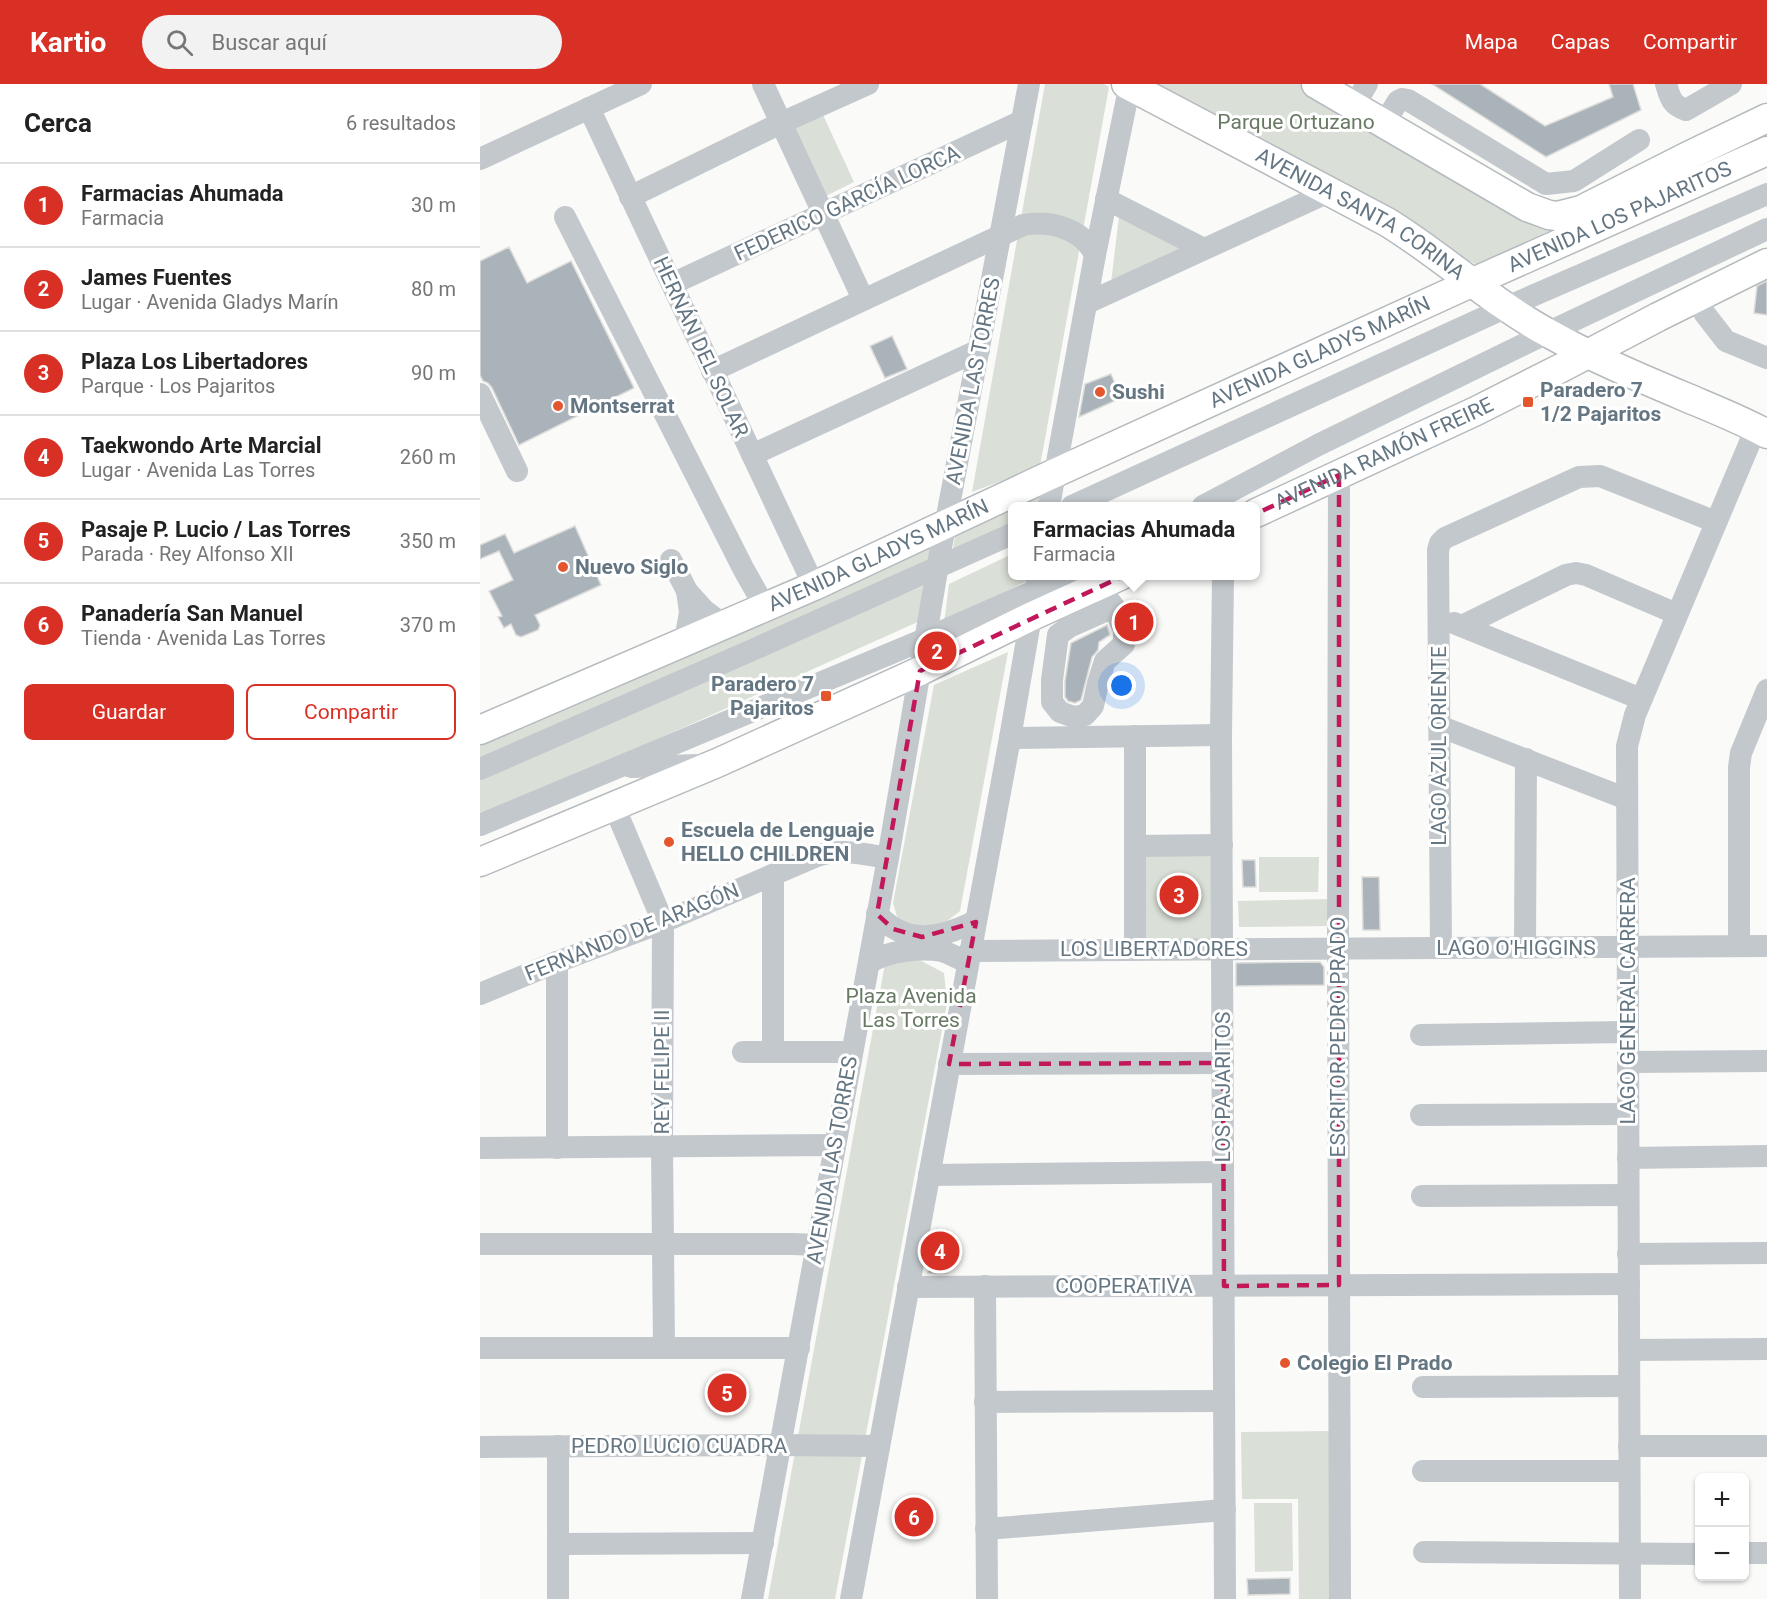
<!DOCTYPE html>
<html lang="es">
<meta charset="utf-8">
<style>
body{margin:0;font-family:Roboto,sans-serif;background:#f2f2f2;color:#222}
.controls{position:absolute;right:18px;bottom:18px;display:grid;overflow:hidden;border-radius:9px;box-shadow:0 2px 4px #0004}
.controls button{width:54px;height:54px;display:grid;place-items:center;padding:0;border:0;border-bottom:2px solid #e0e0e0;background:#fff;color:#222;font:30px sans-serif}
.you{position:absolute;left:642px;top:602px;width:21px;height:21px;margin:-15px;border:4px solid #fff;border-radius:50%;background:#1a73e8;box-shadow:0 0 0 9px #1a73e833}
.badge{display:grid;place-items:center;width:39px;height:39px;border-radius:50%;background:#d93025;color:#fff;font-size:20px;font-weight:700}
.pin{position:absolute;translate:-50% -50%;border:3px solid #fff;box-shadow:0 2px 6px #0006}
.popup{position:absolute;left:528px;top:418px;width:252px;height:78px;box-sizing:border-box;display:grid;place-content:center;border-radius:9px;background:#fff;filter:drop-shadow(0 2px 4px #0005);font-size:20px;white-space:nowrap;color:#767676}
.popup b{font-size:22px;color:#222}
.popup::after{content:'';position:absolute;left:50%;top:100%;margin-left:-12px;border:12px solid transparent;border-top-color:#fff}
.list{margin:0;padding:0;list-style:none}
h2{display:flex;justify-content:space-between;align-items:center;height:78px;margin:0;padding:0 24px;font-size:26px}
h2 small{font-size:20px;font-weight:400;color:#767676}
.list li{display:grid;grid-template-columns:39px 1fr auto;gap:18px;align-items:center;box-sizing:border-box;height:84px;padding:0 24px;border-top:2px solid #e0e0e0}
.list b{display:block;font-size:22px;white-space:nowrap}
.list p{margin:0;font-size:20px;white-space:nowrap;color:#767676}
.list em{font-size:20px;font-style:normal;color:#767676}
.actions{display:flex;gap:12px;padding:18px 24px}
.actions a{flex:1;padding:14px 0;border:2px solid #d93025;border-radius:9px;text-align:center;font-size:21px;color:#d93025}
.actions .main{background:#d93025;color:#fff}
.icon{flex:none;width:33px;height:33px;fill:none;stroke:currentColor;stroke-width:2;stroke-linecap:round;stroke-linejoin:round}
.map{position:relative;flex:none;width:1287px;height:1515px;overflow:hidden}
header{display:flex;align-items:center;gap:36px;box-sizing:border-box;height:84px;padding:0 30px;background:#d93025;color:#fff}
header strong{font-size:28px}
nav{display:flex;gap:33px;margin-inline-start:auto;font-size:21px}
.search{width:420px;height:54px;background:#f2f2f2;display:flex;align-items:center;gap:15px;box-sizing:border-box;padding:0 21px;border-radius:33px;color:#767676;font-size:22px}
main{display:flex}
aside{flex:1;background:#fff}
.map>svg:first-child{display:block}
.green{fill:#dadfd7}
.building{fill:#aab3b9;stroke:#dcdcda;stroke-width:1.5}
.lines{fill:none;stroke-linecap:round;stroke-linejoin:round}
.major-casing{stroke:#b5babe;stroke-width:31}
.minor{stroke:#c3c8cc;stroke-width:22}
.major{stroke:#fff;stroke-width:28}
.marked{fill:none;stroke:#c2185b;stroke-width:4.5;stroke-dasharray:12 8;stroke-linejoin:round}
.poi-dot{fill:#e4572e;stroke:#fff;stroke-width:2}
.labels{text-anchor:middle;stroke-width:6;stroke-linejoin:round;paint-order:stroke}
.park-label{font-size:21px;fill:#687a64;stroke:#fff}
.street-label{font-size:21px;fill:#657683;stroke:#fff}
.poi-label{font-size:21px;font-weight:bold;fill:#657683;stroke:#fff;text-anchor:start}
</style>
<header>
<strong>Kartio</strong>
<div class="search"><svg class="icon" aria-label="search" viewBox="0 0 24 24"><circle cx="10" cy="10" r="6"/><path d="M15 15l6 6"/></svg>Buscar aquí</div>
<nav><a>Mapa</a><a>Capas</a><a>Compartir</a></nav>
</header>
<main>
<aside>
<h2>Cerca<small>6 resultados</small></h2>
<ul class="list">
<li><span class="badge">1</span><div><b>Farmacias Ahumada</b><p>Farmacia</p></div><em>30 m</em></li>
<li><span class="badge">2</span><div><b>James Fuentes</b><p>Lugar · Avenida Gladys Marín</p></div><em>80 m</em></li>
<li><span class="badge">3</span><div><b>Plaza Los Libertadores</b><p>Parque · Los Pajaritos</p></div><em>90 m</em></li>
<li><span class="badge">4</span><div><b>Taekwondo Arte Marcial</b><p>Lugar · Avenida Las Torres</p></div><em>260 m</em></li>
<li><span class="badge">5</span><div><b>Pasaje P. Lucio / Las Torres</b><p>Parada · Rey Alfonso XII</p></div><em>350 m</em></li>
<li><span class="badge">6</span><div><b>Panadería San Manuel</b><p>Tienda · Avenida Las Torres</p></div><em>370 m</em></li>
</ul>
<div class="actions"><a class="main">Guardar</a><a>Compartir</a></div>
</aside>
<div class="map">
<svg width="1287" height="1515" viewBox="0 0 1287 1515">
<rect width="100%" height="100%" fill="#fafaf8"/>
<!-- green -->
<g class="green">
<polygon points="565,0 624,0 629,3 560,382 492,408"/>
<polygon points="673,0 824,0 1076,144 997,181 673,1"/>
<polygon points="343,31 374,98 346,112 314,44"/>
<polygon points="639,132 703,163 631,199"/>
<polygon points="555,409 564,418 563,422 532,422 532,440 473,466 476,445"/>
<polygon points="453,460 447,478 0,678 0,658 268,546"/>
<polygon points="532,470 532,492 553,492 553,494 464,539 469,500"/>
<polygon points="446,501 442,536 109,686 0,732 0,691"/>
<polygon points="528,568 480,827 454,847 418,836 413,819 454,601"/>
<polygon points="733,767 731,859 667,858 662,853 662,770"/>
<polygon points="779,773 839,773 838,808 779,808"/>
<polygon points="849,815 849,842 759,843 758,817"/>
<polygon points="434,873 464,889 467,919 355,1515 288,1515 405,880"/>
<polygon points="851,1347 853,1515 819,1515 818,1415 762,1415 761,1348"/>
<polygon points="774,1419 812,1419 813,1487 775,1488"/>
</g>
<!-- building -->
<g class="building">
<polygon points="952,0 1000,0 1065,42 1133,13 1129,0 1153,0 1161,26 1066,73"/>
<polygon points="29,163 47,199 91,177 154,304 39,361 12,304 8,299 3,297 0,291 0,177"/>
<polygon points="1287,197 1287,231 1274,229 1277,202"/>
<polygon points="412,252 427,285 405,294 390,262"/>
<polygon points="631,290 641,314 599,333 605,300"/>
<polygon points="95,442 121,501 55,531 60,541 58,546 41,553 36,551 31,540 24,544 18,533 22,532 9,507 33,496 19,467 0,475 0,461 25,450 34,469"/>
<polygon points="627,541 630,551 619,558 618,566 612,573 601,616 595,619 588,617 585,613 585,597 591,559"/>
<polygon points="762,776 775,776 776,803 763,803"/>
<polygon points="882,793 899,793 900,846 883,846"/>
<polygon points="840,878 844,883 844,901 756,902 756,879"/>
<polygon points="456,1145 467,1146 467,1189 448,1189"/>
<polygon points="420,1421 449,1422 448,1445 419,1444"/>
<polygon points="810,1494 810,1510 768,1511 767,1495"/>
</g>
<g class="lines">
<defs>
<g id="major">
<path id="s1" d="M 646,0 L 907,138 C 964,173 1012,219 1070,250 C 1113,274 1158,293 1203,312 C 1231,324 1260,335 1287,350"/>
<polyline points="836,0 1047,123 1069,131 1077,132 1101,126 1210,71 1287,34"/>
<path id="s2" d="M 776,429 L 996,327 L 1083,283 L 1178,233 L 1287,179"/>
<path id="s3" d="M 0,646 L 334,502 L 575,389 L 991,199 L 1287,67"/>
<polyline points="0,778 237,679 440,587 550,533 640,492"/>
</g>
</defs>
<!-- major casing -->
<use href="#major" class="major-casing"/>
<!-- minor -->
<g class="minor">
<polyline points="283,0 383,215"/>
<path d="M 1186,0 C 1190,13 1191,21 1206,26 L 1251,0"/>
<polyline points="874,22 887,0"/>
<polyline points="109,24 334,502"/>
<polyline points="904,40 918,17 922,15 928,16 1066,100 1094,97 1159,56"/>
<polyline points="0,75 161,0"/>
<polyline points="150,113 301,39 388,0"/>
<polyline points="626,115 724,165"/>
<polyline points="85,133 264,486 285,523"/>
<polyline points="192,200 542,37"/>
<polyline points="1216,214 1225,230 1246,257 1287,274"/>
<polyline points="607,219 851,107"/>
<path d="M 232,287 L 543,141 C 571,136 603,145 615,171"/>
<polyline points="0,310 37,387"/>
<polyline points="272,371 499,266"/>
<polyline points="859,391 858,865 860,1515"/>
<polyline points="569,422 615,171 650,0"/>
<polyline points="592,422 1027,223 1287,110"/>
<polyline points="723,422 838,361 1067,249 1287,145"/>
<polyline points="191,476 207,507 224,526 244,541"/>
<polyline points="743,492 741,651 745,1515"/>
<polyline points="618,502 634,523 644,546 644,560 625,577 618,599 613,622 605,631 594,633 580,628 572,618 572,596 578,551 589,543 634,523"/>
<polyline points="974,539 1161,615"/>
<polyline points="982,542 1086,491 1096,489 1106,491 1197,530"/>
<polyline points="205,557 210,528 207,507"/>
<polyline points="959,642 1147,715"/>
<polyline points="530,654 741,651"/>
<polyline points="151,683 220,681"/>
<polyline points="0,685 270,567 532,450"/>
<polyline points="134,722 183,838 182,1063 184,1263"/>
<polyline points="0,741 445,555 588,492"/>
<polyline points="655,762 742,761"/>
<polyline points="293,791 293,968"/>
<path d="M 397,830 C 427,863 461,854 496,837"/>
<polyline points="1259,862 1259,683 1261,669 1287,606"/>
<polyline points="961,864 958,466 960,459 965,454 1099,393 1120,392 1236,438"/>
<polyline points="1045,864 1046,675"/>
<polyline points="655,866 655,652"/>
<polyline points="490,867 1287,862"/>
<polyline points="77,878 77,1064"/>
<path d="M 389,879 C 406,867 441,863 462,867 C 471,870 480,875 488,879"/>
<path d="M 0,910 L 77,878 L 183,838 L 337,772 C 361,764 384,770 408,774"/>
<polyline points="941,951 1147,948"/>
<polyline points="263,968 372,968"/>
<polyline points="1148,978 1287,977"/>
<polyline points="469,980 743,979"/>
<polyline points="941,1031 1148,1030"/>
<polyline points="0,1064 355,1061"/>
<polyline points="1148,1074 1287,1072"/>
<polyline points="449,1091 743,1088"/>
<polyline points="942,1112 1148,1111"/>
<polyline points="0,1160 313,1160 337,1161"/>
<polyline points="1148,1170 1287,1169"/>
<polyline points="505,1202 507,1515"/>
<polyline points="428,1203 1149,1200"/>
<polyline points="0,1264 319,1264"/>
<polyline points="1149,1266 1287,1265"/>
<polyline points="943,1303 1149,1302"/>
<polyline points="505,1318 744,1317"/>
<polyline points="78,1362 78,1515"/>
<polyline points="1149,1362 1287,1362"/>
<polyline points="0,1363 301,1361 399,1362"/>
<polyline points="943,1387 1149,1387"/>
<polyline points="506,1445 745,1426"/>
<polyline points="78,1460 283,1459"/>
<polyline points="944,1468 1220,1470"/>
<polyline points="1264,1469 1287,1469"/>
<polyline points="272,1515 408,774 460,469 549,0"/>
<polyline points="371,1515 530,654 558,492"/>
<polyline points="1150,1515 1147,662 1155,631 1276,344"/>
</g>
<!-- major -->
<use href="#major" class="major"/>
</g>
<!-- marked area -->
<path class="marked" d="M 859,391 L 859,1201 L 744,1202 L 743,979 L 469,980 L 496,838 L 442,853 L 413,845 L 397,830 L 440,587 Z"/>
<!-- markers -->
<g class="poi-dot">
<circle cx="620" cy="308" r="6"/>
<rect x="1042" y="312" width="12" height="12" rx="3"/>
<circle cx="78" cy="322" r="6"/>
<circle cx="83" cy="483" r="6"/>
<rect x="340" y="606" width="12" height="12" rx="3"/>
<circle cx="189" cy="758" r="6"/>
<circle cx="805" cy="1279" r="6"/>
</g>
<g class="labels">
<!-- park labels -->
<g class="park-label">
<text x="816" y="45">Parque Ortuzano</text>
<text x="431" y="919">Plaza Avenida<tspan x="431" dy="24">Las Torres</tspan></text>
</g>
<!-- street labels -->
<g class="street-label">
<text transform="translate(367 119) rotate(-25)" y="7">FEDERICO GARCÍA LORCA</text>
<text dy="7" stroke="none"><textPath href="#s1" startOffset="268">AVENIDA SANTA CORINA</textPath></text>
<text dy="7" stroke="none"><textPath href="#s3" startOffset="1250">AVENIDA LOS PAJARITOS</textPath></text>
<text transform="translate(221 263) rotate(65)" y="7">HERNÁN DEL SOLAR</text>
<text dy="7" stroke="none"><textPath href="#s3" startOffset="921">AVENIDA GLADYS MARÍN</textPath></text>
<text transform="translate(493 297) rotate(-79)" y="7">AVENIDA LAS TORRES</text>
<text dy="7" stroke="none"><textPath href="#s2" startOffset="141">AVENIDA RAMÓN FREIRE</textPath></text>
<text dy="7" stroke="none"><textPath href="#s3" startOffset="435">AVENIDA GLADYS MARÍN</textPath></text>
<text transform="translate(959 662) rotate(-90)" y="7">LAGO AZUL ORIENTE</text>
<text transform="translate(152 848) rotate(-22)" y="7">FERNANDO DE ARAGÓN</text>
<text x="1036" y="871">LAGO O'HIGGINS</text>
<text x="674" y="872">LOS LIBERTADORES</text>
<text transform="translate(1148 917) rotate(-90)" y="7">LAGO GENERAL CARRERA</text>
<text transform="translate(858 953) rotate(-90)" y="7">ESCRITOR PEDRO PRADO</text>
<text transform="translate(182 988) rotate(-90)" y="7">REY FELIPE II</text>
<text transform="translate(743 1003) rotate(-90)" y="7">LOS PAJARITOS</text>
<text transform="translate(352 1076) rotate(-80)" y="7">AVENIDA LAS TORRES</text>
<text x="644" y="1209">COOPERATIVA</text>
<text x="199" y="1369">PEDRO LUCIO CUADRA</text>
</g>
<!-- poi labels -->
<g class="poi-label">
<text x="1060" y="313">Paradero 7<tspan x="1060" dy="24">1/2 Pajaritos</tspan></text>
<text x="632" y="315">Sushi</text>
<text x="90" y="329">Montserrat</text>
<text x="95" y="490">Nuevo Siglo</text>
<text x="334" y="607" text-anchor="end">Paradero 7<tspan x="334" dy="24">Pajaritos</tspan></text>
<text x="201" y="753">Escuela de Lenguaje<tspan x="201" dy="24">HELLO CHILDREN</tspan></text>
<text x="817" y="1286">Colegio El Prado</text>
</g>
</g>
</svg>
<div class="controls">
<button>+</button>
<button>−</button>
</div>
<div class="you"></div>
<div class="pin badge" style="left:654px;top:538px">1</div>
<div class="popup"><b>Farmacias Ahumada</b>Farmacia</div>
<div class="pin badge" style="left:457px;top:567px">2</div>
<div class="pin badge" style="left:699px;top:811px">3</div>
<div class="pin badge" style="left:460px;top:1167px">4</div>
<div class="pin badge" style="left:247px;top:1309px">5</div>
<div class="pin badge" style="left:434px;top:1433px">6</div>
</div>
</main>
